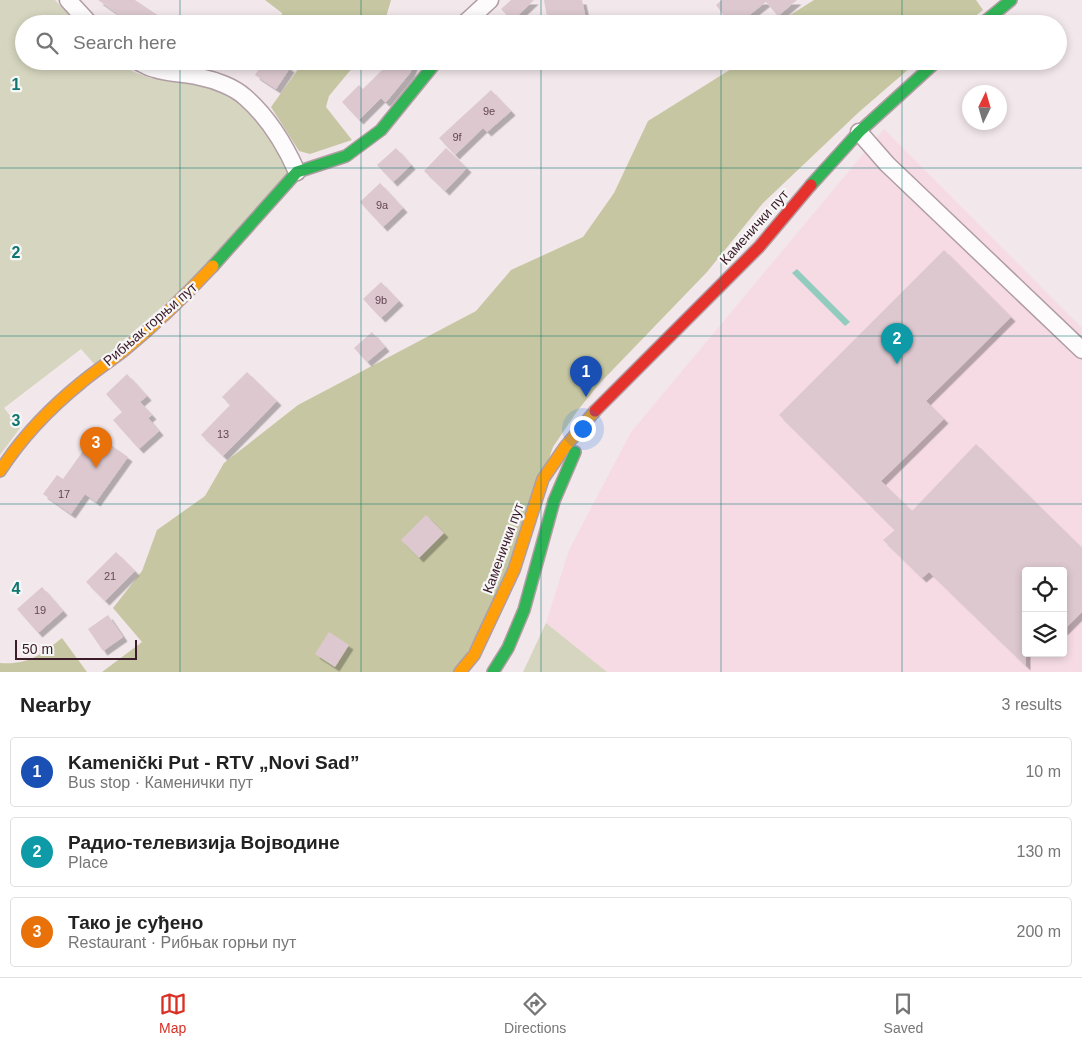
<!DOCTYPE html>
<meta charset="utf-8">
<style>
body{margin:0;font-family:Arial,sans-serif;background:#f2f2f2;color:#222}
.controls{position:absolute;right:15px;bottom:15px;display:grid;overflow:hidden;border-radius:5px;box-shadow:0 2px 8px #0003}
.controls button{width:45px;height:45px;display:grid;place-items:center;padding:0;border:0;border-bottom:1px solid #e0e0e0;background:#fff;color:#222;font:25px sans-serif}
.compass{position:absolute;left:962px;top:85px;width:45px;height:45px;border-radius:50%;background:#fff;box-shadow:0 2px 8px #0003;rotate:5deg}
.scale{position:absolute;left:15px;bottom:12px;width:122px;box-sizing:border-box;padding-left:5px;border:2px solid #3d1c29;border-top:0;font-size:14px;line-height:18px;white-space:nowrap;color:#3d1c29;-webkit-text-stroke:4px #f6f6f6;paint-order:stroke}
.you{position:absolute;left:582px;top:428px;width:18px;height:18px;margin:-12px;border:4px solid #fff;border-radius:50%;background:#1a73e8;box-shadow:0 0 0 8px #1a73e833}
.badge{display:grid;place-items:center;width:32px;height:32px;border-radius:50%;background:#d93025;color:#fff;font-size:16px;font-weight:700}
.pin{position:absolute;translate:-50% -41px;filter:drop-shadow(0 1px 2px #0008)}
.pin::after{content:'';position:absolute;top:26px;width:18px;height:15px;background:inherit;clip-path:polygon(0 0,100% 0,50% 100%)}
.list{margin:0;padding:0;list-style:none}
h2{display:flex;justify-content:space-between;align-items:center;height:65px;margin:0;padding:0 20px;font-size:21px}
h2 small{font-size:16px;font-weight:400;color:#767676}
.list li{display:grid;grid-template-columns:32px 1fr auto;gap:15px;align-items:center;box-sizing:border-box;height:70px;margin:0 10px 10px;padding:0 10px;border:1px solid #e0e0e0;border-radius:5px}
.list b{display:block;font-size:19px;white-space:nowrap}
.list p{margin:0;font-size:16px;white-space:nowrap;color:#767676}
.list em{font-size:16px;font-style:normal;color:#767676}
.icon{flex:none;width:28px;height:28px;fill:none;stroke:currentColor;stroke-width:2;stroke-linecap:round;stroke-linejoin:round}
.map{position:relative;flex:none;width:1082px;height:672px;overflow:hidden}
.search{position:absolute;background:#fff;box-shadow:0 2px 8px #0003;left:15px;right:15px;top:15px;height:55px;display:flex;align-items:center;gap:12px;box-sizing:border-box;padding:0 18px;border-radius:28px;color:#767676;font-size:19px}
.sheet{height:305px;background:#fff}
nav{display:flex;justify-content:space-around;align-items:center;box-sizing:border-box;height:70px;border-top:1px solid #e0e0e0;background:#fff;font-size:14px;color:#767676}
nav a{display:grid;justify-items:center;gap:2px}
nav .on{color:#d93025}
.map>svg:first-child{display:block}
.built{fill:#f6dbe4;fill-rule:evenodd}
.green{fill:#d6d5bf}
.forest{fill:#c6c7a2}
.water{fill:#91ccbe}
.building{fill:#ddc8d0;filter:url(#shadow)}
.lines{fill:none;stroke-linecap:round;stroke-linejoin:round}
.street-casing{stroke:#b19da4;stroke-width:19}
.fast-casing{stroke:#b19da4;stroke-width:14}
.slow-casing{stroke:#b19da4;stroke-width:14}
.jam-casing{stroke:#b19da4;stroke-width:14}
.street{stroke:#fdfbfc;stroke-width:16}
.fast{stroke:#30b455;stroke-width:11}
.slow{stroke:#ff9f0a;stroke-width:11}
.jam{stroke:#e5322d;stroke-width:11}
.grid{fill:none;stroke:#0f766e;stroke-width:1;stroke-opacity:0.55}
.labels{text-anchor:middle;stroke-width:4.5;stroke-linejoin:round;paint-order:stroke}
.number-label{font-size:11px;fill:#654753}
.street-label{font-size:14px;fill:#3d1c29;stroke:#f6f6f6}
.grid-label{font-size:16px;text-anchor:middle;font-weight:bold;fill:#0f766e;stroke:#f6f6f6;stroke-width:4.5;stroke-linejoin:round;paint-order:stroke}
</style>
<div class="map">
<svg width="1082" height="672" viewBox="0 0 1082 672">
<defs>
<filter id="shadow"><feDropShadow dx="4.5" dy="4.5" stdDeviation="0" flood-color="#0004"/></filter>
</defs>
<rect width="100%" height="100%" fill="#f2e7ea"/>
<!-- built -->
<path class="built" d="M 884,129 L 1082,328 L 1082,672 L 607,672 L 546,623 L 569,550 L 631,432 ZM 1026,571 L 1063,571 L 1063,653 L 1026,653 Z"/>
<!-- green -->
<g class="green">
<polygon points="0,0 55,0 78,24 24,24 24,61 118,61 134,72 150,78 196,84 220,92 239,101 265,130 286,162 289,171 190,282 95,365 81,349 4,408 20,428 0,455"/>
<polygon points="546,623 607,672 523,672"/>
</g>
<!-- forest -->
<g class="forest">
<polygon points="265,0 391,0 384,24 280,24 282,13"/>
<polygon points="814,0 976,0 983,10 965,24 776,24"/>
<polygon points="304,61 358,61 329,96 326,107 352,140 310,154 299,151 271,107"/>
<polygon points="744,61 918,61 859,112 763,203 707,272 599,384 578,410 553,447 506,578 457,672 102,672 142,642 113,608 142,571 157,530 205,496 224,463 298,405 476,311 511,270 583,237 614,193 648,121"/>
<path d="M 62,638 L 87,672 L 0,672 L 0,663 C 28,665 41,655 62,638 Z"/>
</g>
<!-- water -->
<polygon class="water" points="797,269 850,322 845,326 792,273"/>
<!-- building -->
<g class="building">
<polygon points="98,0 135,0 171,24 112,24 118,14"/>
<polygon points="511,0 534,0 512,21 501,9"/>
<polygon points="544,0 582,0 586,19 570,22 569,18 548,22"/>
<polygon points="722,0 797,0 778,16 766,2 738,24 730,24 716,5"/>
<polygon points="264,61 280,61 290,68 276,89 255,75"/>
<polygon points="391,61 415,61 410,73 387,101 385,102 381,98 359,120 342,102 359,85 363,89"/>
<polygon points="491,90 511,111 487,132 483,128 455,155 439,138"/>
<polygon points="396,148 411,165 393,182 377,165"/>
<polygon points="446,148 467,168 445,191 424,171"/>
<polygon points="380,183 403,208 383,227 360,202"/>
<polygon points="944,250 1011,317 926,401 944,419 881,481 912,511 976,444 1082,548 1082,612 1063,631 1063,571 1026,571 1026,666 929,572 922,578 883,540 895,530 779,415"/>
<polygon points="381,282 399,301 381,318 363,299"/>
<polygon points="372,332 385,347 367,362 354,348"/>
<polygon points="247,372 277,401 223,456 201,435 230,405 222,397"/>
<polygon points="127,374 147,396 140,402 152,415 148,418 159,431 139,449 113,420 122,412 106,394"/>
<polygon points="95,434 128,457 96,502 85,494 71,514 43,494 57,475 63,479"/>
<polygon points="426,515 444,533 419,558 401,540"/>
<polygon points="116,552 135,571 105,601 86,582"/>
<polygon points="42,587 63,611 38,633 17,609"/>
<polygon points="108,615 123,637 103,651 88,629"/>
<polygon points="329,632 349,645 335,667 315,654"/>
</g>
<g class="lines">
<defs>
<g id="street">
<polyline points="68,0 90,24"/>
<polyline points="464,24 490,0"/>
<path d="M 137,61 C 143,64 149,68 155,69 C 169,74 185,73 200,77 C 215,80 234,87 245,97 C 268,117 285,145 297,172"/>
<polyline points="859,132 887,164 1082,350"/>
</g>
<g id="fast">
<polyline points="982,24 1011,0"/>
<polyline points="811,185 859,132 937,61"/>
<polyline points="213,266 297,172 346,156 381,130 437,61"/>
<polyline points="493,672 508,648 524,610 554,501 575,452"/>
</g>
<g id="slow">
<path d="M 0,471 C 22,437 51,407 82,382 C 95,371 109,362 122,352 C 154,326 185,296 213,266"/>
<polyline points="460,672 474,655 514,570 543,479 565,447 595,411"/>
</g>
<polyline id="jam" points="595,411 759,247 811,185"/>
</defs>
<!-- street casing -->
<use href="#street" class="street-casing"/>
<!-- fast casing -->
<use href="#fast" class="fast-casing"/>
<!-- slow casing -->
<use href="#slow" class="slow-casing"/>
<!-- jam casing -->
<use href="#jam" class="jam-casing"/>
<!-- street -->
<use href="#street" class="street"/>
<!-- fast -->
<use href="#fast" class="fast"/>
<!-- slow -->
<use href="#slow" class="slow"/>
<!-- jam -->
<use href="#jam" class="jam"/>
</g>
<!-- grid -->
<path class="grid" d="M 180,0 L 180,24M 361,0 L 361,24M 541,0 L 541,24M 721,0 L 721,24M 902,0 L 902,24M 180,61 L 180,672M 361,61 L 361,672M 541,61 L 541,672M 721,61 L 721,672M 902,61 L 902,672M 0,168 L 1082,168M 0,336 L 1082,336M 0,504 L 1082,504"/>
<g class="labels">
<!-- number labels -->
<g class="number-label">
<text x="489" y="115">9e</text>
<text x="457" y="141">9f</text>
<text x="382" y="209">9a</text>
<text x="381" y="304">9b</text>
<text x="223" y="438">13</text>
<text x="64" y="498">17</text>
<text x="110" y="580">21</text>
<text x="40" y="614">19</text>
</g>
<!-- street labels -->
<g class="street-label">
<text transform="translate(754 227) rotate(-48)" y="5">Каменички пут</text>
<text transform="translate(150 324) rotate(-41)" y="5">Рибњак горњи пут</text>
<text transform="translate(503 548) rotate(-70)" y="5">Каменички пут</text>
</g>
</g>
<g class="grid-label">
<text x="16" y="90">1</text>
<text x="16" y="258">2</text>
<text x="16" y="426">3</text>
<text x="16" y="594">4</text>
</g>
</svg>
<div class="controls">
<button><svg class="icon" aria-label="locate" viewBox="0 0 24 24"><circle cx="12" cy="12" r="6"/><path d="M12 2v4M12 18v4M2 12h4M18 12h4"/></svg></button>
<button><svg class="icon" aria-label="layers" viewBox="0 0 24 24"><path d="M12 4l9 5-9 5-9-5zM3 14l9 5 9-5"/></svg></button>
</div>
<svg class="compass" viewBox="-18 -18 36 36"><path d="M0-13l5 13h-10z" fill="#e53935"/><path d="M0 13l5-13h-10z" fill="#767676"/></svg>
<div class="scale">50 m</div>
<div class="you"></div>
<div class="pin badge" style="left:586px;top:397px;background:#1a4fb4">1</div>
<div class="pin badge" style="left:897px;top:364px;background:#0f9aa8">2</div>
<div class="pin badge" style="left:96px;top:468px;background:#e8710a">3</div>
<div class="search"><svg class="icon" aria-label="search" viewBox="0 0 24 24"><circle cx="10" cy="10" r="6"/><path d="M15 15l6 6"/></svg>Search here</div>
</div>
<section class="sheet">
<h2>Nearby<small>3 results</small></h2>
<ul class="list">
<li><span class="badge" style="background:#1a4fb4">1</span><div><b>Kamenički Put - RTV „Novi Sad”</b><p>Bus stop · Каменички пут</p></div><em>10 m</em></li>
<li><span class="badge" style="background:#0f9aa8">2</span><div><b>Радио-телевизија Војводине</b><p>Place</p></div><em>130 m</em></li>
<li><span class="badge" style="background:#e8710a">3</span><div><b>Тако је суђено</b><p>Restaurant · Рибњак горњи пут</p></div><em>200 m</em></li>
</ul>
</section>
<nav>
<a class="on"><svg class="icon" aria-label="map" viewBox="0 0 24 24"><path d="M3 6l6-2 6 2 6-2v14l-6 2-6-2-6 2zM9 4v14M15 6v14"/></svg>Map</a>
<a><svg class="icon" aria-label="directions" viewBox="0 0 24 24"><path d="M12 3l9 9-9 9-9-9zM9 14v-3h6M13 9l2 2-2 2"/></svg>Directions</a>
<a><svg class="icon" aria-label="saved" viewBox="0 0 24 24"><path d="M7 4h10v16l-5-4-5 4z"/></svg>Saved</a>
</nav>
